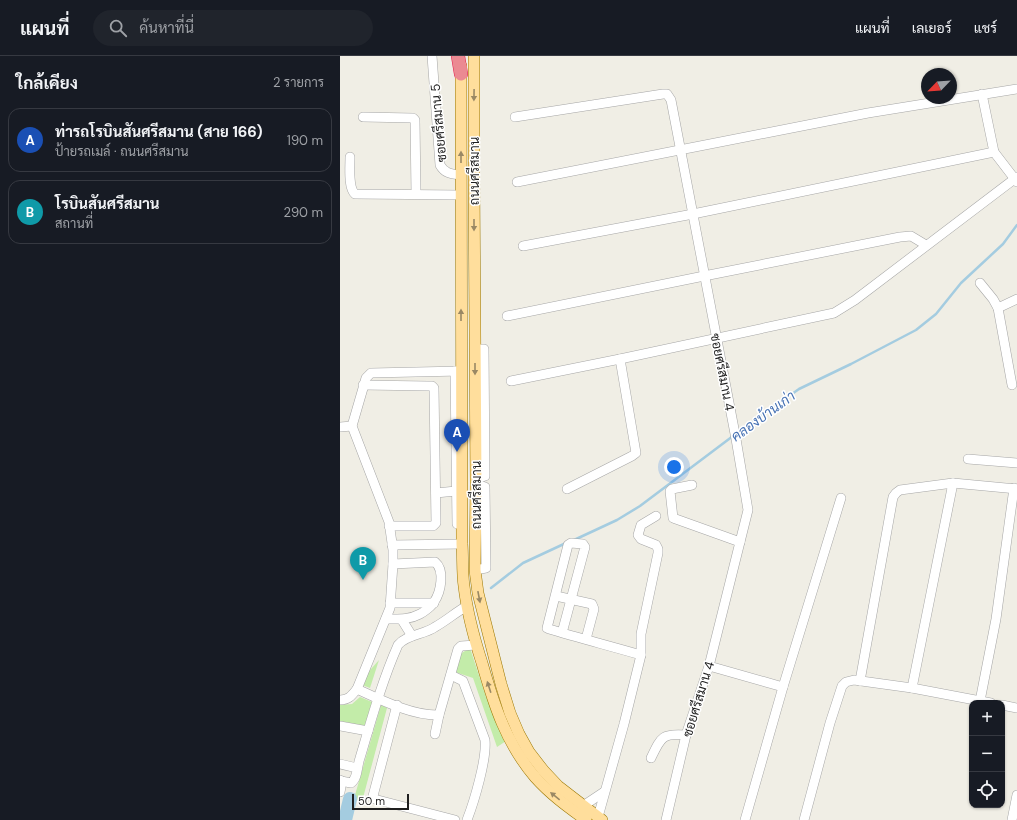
<!DOCTYPE html>
<html lang="th">
<meta charset="utf-8">
<style>
body{margin:0;font-family:"DM Sans",Sarabun,sans-serif;background:#20242c;color:#f1f3f6}
.controls{position:absolute;right:12px;bottom:12px;display:grid;overflow:hidden;border-radius:8px;box-shadow:0 1px 3px #0004}
.controls button{width:36px;height:36px;display:grid;place-items:center;padding:0;border:0;border-bottom:1px solid #363941;background:#171b24;color:#f1f3f6;font:20px sans-serif}
.compass{position:absolute;left:581px;top:12px;width:36px;height:36px;border-radius:50%;background:#171b24;box-shadow:0 1px 3px #0004;rotate:245deg}
.scale{position:absolute;left:12px;bottom:10px;width:57px;box-sizing:border-box;padding-left:4px;border:2px solid #1f1f1f;border-top:0;font-size:11px;line-height:14px;white-space:nowrap;color:#1f1f1f;-webkit-text-stroke:3px #fff;paint-order:stroke}
.you{position:absolute;left:334px;top:411px;width:14px;height:14px;margin:-10px;border:3px solid #fff;border-radius:50%;background:#1a73e8;box-shadow:0 0 0 6px #1a73e833}
.badge{display:grid;place-items:center;width:26px;height:26px;border-radius:50%;background:#1a73e8;color:#fff;font-size:13px;font-weight:700}
.pin{position:absolute;translate:-50% -33px;filter:drop-shadow(0 1px 2px #0008)}
.pin::after{content:'';position:absolute;top:21px;width:14px;height:12px;background:inherit;clip-path:polygon(0 0,100% 0,50% 100%)}
.list{margin:0;padding:0;list-style:none}
h2{display:flex;justify-content:space-between;align-items:center;height:52px;margin:0;padding:0 16px;font-size:17px}
h2 small{font-size:13px;font-weight:400;color:#9ea1a6}
.list li{display:grid;grid-template-columns:26px 1fr auto;gap:12px;align-items:center;box-sizing:border-box;height:64px;margin:0 8px 8px;padding:0 8px;border:1px solid #363941;border-radius:12px}
.list b{display:block;font-size:15px;white-space:nowrap}
.list p{margin:0;font-size:13px;white-space:nowrap;color:#9ea1a6}
.list em{font-size:13px;font-style:normal;color:#9ea1a6}
.icon{flex:none;width:22px;height:22px;fill:none;stroke:currentColor;stroke-width:2;stroke-linecap:round;stroke-linejoin:round}
.map{position:relative;flex:none;width:677px;height:764px;overflow:hidden}
header{display:flex;align-items:center;gap:24px;box-sizing:border-box;height:56px;padding:0 20px;background:#171b24;border-bottom:1px solid #363941}
header strong{font-size:19px}
nav{display:flex;gap:22px;margin-inline-start:auto;font-size:14px}
.search{width:280px;height:36px;background:#20242c;display:flex;align-items:center;gap:10px;box-sizing:border-box;padding:0 14px;border-radius:22px;color:#9ea1a6;font-size:15px}
main{display:flex}
aside{flex:1;background:#171b24}
.map>svg:first-child{display:block}
.grass{fill:#c3eca9}
.lines{fill:none;stroke-linecap:round;stroke-linejoin:round}
.stream{stroke:#a4cce0;stroke-width:2.5}
.river{stroke:#a4cce0;stroke-width:14}
.minor-casing{stroke:#a6a6a6;stroke-width:10}
.major-casing{stroke:#9b7700;stroke-width:12}
.highway-casing{stroke:#e31e4d;stroke-width:14}
.minor{stroke:#fff;stroke-width:9}
.major{stroke:#ffde9c;stroke-width:11}
.highway{stroke:#eb8a92;stroke-width:13}
.oneway{fill:#9a8864}
.labels{text-anchor:middle;stroke-width:3;stroke-linejoin:round;paint-order:stroke}
.street-label{font-size:13px;fill:#1f1f1f;stroke:#fff}
.water-label{font-size:14px;font-style:italic;fill:#4772b4;stroke:#fff}
</style>
<header>
<strong>แผนที่</strong>
<div class="search"><svg class="icon" aria-label="search" viewBox="0 0 24 24"><circle cx="10" cy="10" r="6"/><path d="M15 15l6 6"/></svg>ค้นหาที่นี่</div>
<nav><a>แผนที่</a><a>เลเยอร์</a><a>แชร์</a></nav>
</header>
<main>
<aside>
<h2>ใกล้เคียง<small>2 รายการ</small></h2>
<ul class="list">
<li><span class="badge" style="background:#1a4fb4">A</span><div><b>ท่ารถโรบินสันศรีสมาน (สาย 166)</b><p>ป้ายรถเมล์ · ถนนศรีสมาน</p></div><em>190 m</em></li>
<li><span class="badge" style="background:#0f9aa8">B</span><div><b>โรบินสันศรีสมาน</b><p>สถานที่</p></div><em>290 m</em></li>
</ul>
</aside>
<div class="map">
<svg width="677" height="764" viewBox="0 0 677 764">
<rect width="100%" height="100%" fill="#f0eee5"/>
<!-- grass -->
<g class="grass">
<polygon points="130,592 146,641 153,654 166,685 157,691 133,622 115,616 120,598"/>
<polygon points="39,604 30,632 22,629 23,622"/>
<polygon points="20,641 32,646 25,670 0,665 0,649 12,648"/>
<polygon points="41,649 47,652 23,742 15,745 15,739"/>
</g>
<g class="lines">
<!-- stream -->
<g class="stream">
<polyline points="397,377 459,333 511,308 576,274 596,258 621,227 663,188 677,169"/>
<polyline points="234,484 277,464 300,450 393,380"/>
<polyline points="151,532 183,507 226,487"/>
</g>
<!-- river -->
<polyline class="river" points="5,764 10,743"/>
<defs>
<g id="minor">
<path d="M 92,0 L 100,109 C 105,118 112,118 121,119"/>
<polyline points="642,38 654,96 677,126"/>
<polyline points="23,61 73,62 75,64 76,138"/>
<polyline points="175,61 323,38 327,38 331,44 396,383 408,454 369,610 346,679 326,764"/>
<path d="M 10,101 C 10,111 8,132 15,138 L 121,139"/>
<polyline points="177,126 528,57 677,33"/>
<polyline points="183,190 353,158 654,96"/>
<polyline points="640,227 653,243 658,252 672,329"/>
<polyline points="658,252 677,243"/>
<polyline points="167,260 364,220 560,181 571,180 586,189"/>
<polyline points="135,293 144,293 145,420 136,423"/>
<polyline points="115,315 117,468"/>
<polyline points="171,325 280,303 494,257 515,244 677,121"/>
<polyline points="23,329 88,330 92,330 94,332 96,467 93,470 49,470"/>
<polyline points="0,371 12,370"/>
<polyline points="628,403 677,407"/>
<polyline points="613,427 677,433"/>
<polyline points="352,429 332,433 330,435 333,462 400,486"/>
<polyline points="227,433 292,400 296,397 280,303"/>
<polyline points="96,437 116,435"/>
<polyline points="52,489 122,488"/>
<polyline points="135,514 146,512 145,431 136,428"/>
<polyline points="216,540 252,548 254,553 246,583"/>
<polyline points="50,547 94,547"/>
<path d="M 46,563 C 58,563 69,564 80,558 C 84,556 92,550 94,546 C 101,536 105,514 95,506 L 53,508"/>
<polyline points="62,564 72,580"/>
<path d="M 222,577 L 245,491 L 243,488 L 231,487 L 228,489 L 207,572 L 209,573 C 239,582 270,590 301,599"/>
<polyline points="369,610 443,631"/>
<path d="M 111,619 L 123,625 L 145,684 C 147,703 134,746 127,764"/>
<polyline points="520,625 553,441 556,437 560,434 613,427 572,632"/>
<path d="M 17,633 C 41,644 73,660 99,659 L 118,593 L 121,590 L 136,589"/>
<path d="M 0,644 C 9,644 12,639 17,633 L 50,552 L 53,508 L 53,494 L 49,466 L 12,370 L 26,322 L 31,317 L 121,315"/>
<polyline points="640,645 656,563 674,432"/>
<polyline points="57,649 33,740 34,743 115,764"/>
<polyline points="662,649 677,652"/>
<polyline points="0,670 28,675"/>
<polyline points="95,678 99,659"/>
<path d="M 311,702 C 321,681 322,677 346,679"/>
<polyline points="0,708 17,712"/>
<polyline points="0,724 1,731 0,736"/>
<path d="M 1,725 L 11,727 C 18,722 17,710 20,702 C 31,665 42,625 58,589 C 67,578 84,579 95,571 C 106,565 116,556 127,550"/>
<polyline points="243,750 264,736"/>
<polyline points="258,761 284,668 301,599 301,578 318,497 318,493 316,489 301,483 298,479 301,469 316,460"/>
<polyline points="405,764 443,631 501,442"/>
<polyline points="464,764 490,667 502,630 506,626 514,624 572,632 651,647"/>
<polyline points="672,764 677,739"/>
</g>
<g id="major">
<polyline points="134,0 134,122 136,428 135,514 138,537 161,628 170,657 179,678 189,696 203,714 218,730 262,764"/>
<path d="M 121,10 L 122,488 C 123,502 122,516 124,530 C 127,556 134,582 142,607 C 154,649 166,687 195,721 C 210,738 228,751 246,764"/>
</g>
<polyline id="highway" points="118,0 121,18"/>
</defs>
<!-- minor casing -->
<use href="#minor" class="minor-casing"/>
<!-- major casing -->
<use href="#major" class="major-casing"/>
<!-- highway casing -->
<use href="#highway" class="highway-casing"/>
<!-- minor -->
<use href="#minor" class="minor"/>
<!-- major -->
<use href="#major" class="major"/>
<!-- highway -->
<use href="#highway" class="highway"/>
</g>
<!-- one-way arrows -->
<defs><path id="oneway-solid" d="M-6-.8H1V-3.2L6.5 0L1 3.2V.8H-6Z"/></defs>
<g class="oneway">
<use href="#oneway-solid" transform="translate(134 39) rotate(91)"/>
<use href="#oneway-solid" transform="translate(121 101) rotate(-90)"/>
<use href="#oneway-solid" transform="translate(134 169) rotate(90)"/>
<use href="#oneway-solid" transform="translate(121 259) rotate(-90)"/>
<use href="#oneway-solid" transform="translate(135 313) rotate(90)"/>
<use href="#oneway-solid" transform="translate(139 541) rotate(79)"/>
<use href="#oneway-solid" transform="translate(149 631) rotate(-108)"/>
<use href="#oneway-solid" transform="translate(215 740) rotate(-141)"/>
</g>
<g class="labels">
<!-- street labels -->
<g class="street-label">
<text transform="translate(98 67) rotate(-95)" y="5">ซอยศรีสมาน 5</text>
<text transform="translate(134 115) rotate(-90)" y="5">ถนนศรีสมาน</text>
<text transform="translate(383 316) rotate(79)" y="5">ซอยศรีสมาน 4</text>
<text transform="translate(136 439) rotate(-90)" y="5">ถนนศรีสมาน</text>
<text transform="translate(358 643) rotate(-73)" y="5">ซอยศรีสมาน 4</text>
</g>
<!-- water labels -->
<g class="water-label">
<text transform="translate(423 360) rotate(-36)" y="5">คลองบ้านเก่า</text>
</g>
</g>
</svg>
<div class="controls">
<button>+</button>
<button>−</button>
<button><svg class="icon" aria-label="locate" viewBox="0 0 24 24"><circle cx="12" cy="12" r="6"/><path d="M12 2v4M12 18v4M2 12h4M18 12h4"/></svg></button>
</div>
<svg class="compass" viewBox="-18 -18 36 36"><path d="M0-13l5 13h-10z" fill="#e53935"/><path d="M0 13l5-13h-10z" fill="#9ea1a6"/></svg>
<div class="scale">50 m</div>
<div class="you"></div>
<div class="pin badge" style="left:117px;top:396px;background:#1a4fb4">A</div>
<div class="pin badge" style="left:23px;top:524px;background:#0f9aa8">B</div>
</div>
</main>
